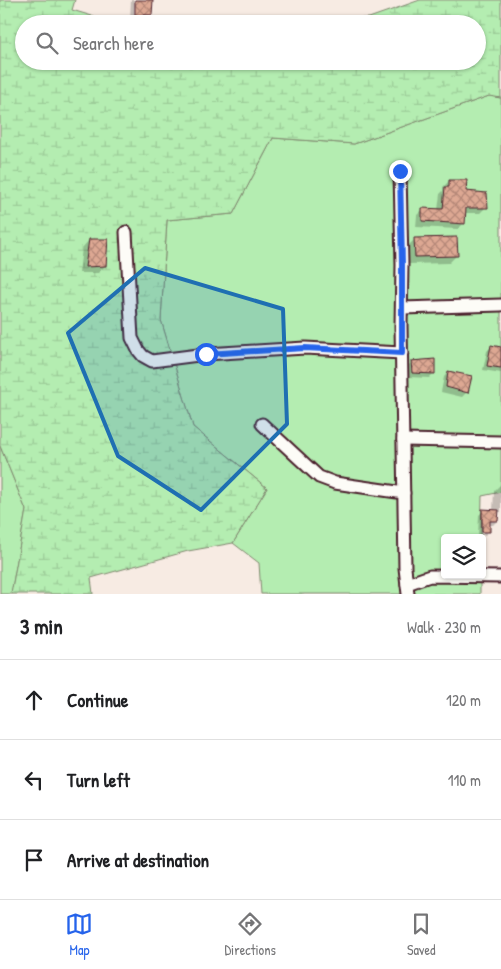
<!DOCTYPE html>
<meta charset="utf-8">
<style>
body{margin:0;font-family:"Patrick Hand",sans-serif;background:#f6f6f6;color:#202124}
.controls{position:absolute;right:15px;bottom:15px;display:grid;overflow:hidden;border-radius:5px;box-shadow:0 1px 4px #0004}
.controls button{width:45px;height:45px;display:grid;place-items:center;padding:0;border:0;border-bottom:1px solid #e0e0e0;background:#fff;color:#202124;font:25px sans-serif}
.stop{position:absolute;width:15px;height:15px;margin:-11px;border:4px solid #2563eb;border-radius:50%;background:#fff}
.stop.end{background:#2563eb;border-color:#fff;box-shadow:0 1px 5px #0008}
.list{margin:0;padding:0;list-style:none}
h2{display:flex;justify-content:space-between;align-items:center;height:65px;margin:0;padding:0 20px;font-size:21px}
h2 small{font-size:16px;font-weight:400;color:#757577}
.list li{display:grid;grid-template-columns:32px 1fr auto;gap:15px;align-items:center;box-sizing:border-box;height:80px;padding:0 20px;border-top:1px solid #e0e0e0}
.list b{display:block;font-size:19px;white-space:nowrap}
.list em{font-size:16px;font-style:normal;color:#757577}
.icon{flex:none;width:28px;height:28px;fill:none;stroke:currentColor;stroke-width:2;stroke-linecap:round;stroke-linejoin:round}
.map{position:relative;flex:none;width:501px;height:594px;overflow:hidden}
.search{position:absolute;background:#fff;box-shadow:0 1px 4px #0004;left:15px;right:15px;top:15px;height:55px;display:flex;align-items:center;gap:12px;box-sizing:border-box;padding:0 18px;border-radius:28px;color:#757577;font-size:19px}
.sheet{height:305px;background:#fff}
nav{display:flex;justify-content:space-around;align-items:center;box-sizing:border-box;height:70px;border-top:1px solid #e0e0e0;background:#fff;font-size:14px;color:#757577}
nav a{display:grid;justify-items:center;gap:2px}
nav .on{color:#2563eb}
.map>svg:first-child{display:block}
.green{fill:#b4edb1;stroke:#7f866e}
.wetland{fill:url(#wetland-marsh);stroke:#7f866e}
.shadow{fill:#0003}
.building{fill:url(#building-cross-hatch);stroke:#4a1f2b}
.lines{fill:none;stroke-linecap:round;stroke-linejoin:round}
.minor-casing{stroke:#4a1f2b;stroke-width:15}
.minor{stroke:#fdfcf7;stroke-width:11}
.route{stroke:#2563eb;stroke-width:6}
.marked{fill:#1f6fb2;fill-opacity:0.2;stroke:#1f6fb2;stroke-width:4;stroke-linejoin:round}
</style>
<div class="map">
<svg width="501" height="594" viewBox="0 0 501 594">
<defs>
<pattern id="wetland-marsh" width="20" height="14" patternUnits="userSpaceOnUse" patternTransform="scale(1.25)"><rect width="20" height="14" fill="#b4edb1"/><path d="M1 5h8M5 5V1M11 12h8M15 12V8" fill="none" stroke="#9ccb98"/></pattern>
<pattern id="building-cross-hatch" width="8" height="8" patternUnits="userSpaceOnUse" patternTransform="scale(1.25)"><rect width="8" height="8" fill="#dda893"/><path d="M0 0l8 8M0 8l8-8" fill="none" stroke="#b58878"/></pattern>
</defs>
<rect width="100%" height="100%" fill="#f7ebe3"/>
<filter id="ink" filterUnits="userSpaceOnUse"><feTurbulence type="fractalNoise" baseFrequency=".02" numOctaves="2"/><feDisplacementMap in="SourceGraphic" scale="10" xChannelSelector="R" yChannelSelector="G"/><feConvolveMatrix kernelMatrix="1 2 1 2 8 2 1 2 1" color-interpolation-filters="sRGB"/></filter>
<g filter="url(#ink)">
<!-- green -->
<g class="green">
<polygon points="489,96 501,98 501,492 482,496 481,538 445,538 445,575 480,575 480,594 261,594 259,563 233,543 267,488 193,427 161,320 167,220 233,214 273,138 354,144"/>
<polygon points="0,446 26,510 11,594 0,594"/>
</g>
<!-- wetland -->
<polygon class="wetland" points="0,0 75,0 72,10 119,24 24,24 24,61 477,61 477,24 255,24 369,18 420,0 501,0 501,98 489,96 354,144 273,138 233,214 167,220 161,320 193,427 267,488 233,543 188,551 91,578 93,594 11,594 26,510 0,446"/>
<!-- shadow -->
<g class="shadow">
<polygon points="131,0 152,0 151,15 147,20 130,19"/>
<polygon points="449,181 486,207 480,213 465,213 464,223 458,229 416,227 417,215 423,209 438,210 440,194 443,191 443,187"/>
<polygon points="415,239 457,255 449,263 408,264 407,247"/>
<polygon points="89,240 105,266 98,273 79,273 82,248"/>
<polygon points="492,346 501,348 501,373 483,370 487,351"/>
<polygon points="412,362 434,373 429,378 408,377 407,367"/>
<polygon points="448,372 467,392 462,397 441,392 444,377"/>
<polygon points="501,484 501,512 498,512 497,521 493,525 489,525 489,531 485,535 478,535 479,515 483,511 493,511 494,491"/>
</g>
<!-- building -->
<g class="building">
<polygon points="135,0 153,0 152,15 135,15"/>
<polygon points="449,180 467,180 466,191 487,193 488,208 466,208 465,224 422,221 422,208 443,209 445,187 449,187"/>
<polygon points="457,237 458,256 415,257 414,238"/>
<polygon points="89,239 108,239 106,266 85,267"/>
<polygon points="491,345 501,347 501,368 487,366"/>
<polygon points="435,359 435,374 412,373 411,361"/>
<polygon points="448,371 472,376 468,393 446,387"/>
<polygon points="482,509 499,510 498,521 490,521 490,532 482,532"/>
</g>
<g class="lines">
<defs>
<g id="minor">
<polyline points="400,171 402,265 401,325 405,568 408,594"/>
<polyline points="126,232 132,338 138,350 143,356 152,361 206,354 305,348 402,353"/>
<polyline points="402,308 501,305"/>
<polyline points="262,424 319,477 335,483 404,493"/>
<polyline points="403,440 501,442"/>
<polyline points="407,584 424,578 430,576 501,577"/>
</g>
</defs>
<!-- minor casing -->
<use href="#minor" class="minor-casing"/>
<!-- minor -->
<use href="#minor" class="minor"/>
</g>
</g>
<g class="lines" filter="url(#ink)">
<!-- route -->
<polyline class="route" points="206,354 305,348 402,353 402,265 400,171"/>
</g>
<!-- marked area -->
<path class="marked" d="M 145,268 L 283,309 L 287,424 L 201,510 L 118,456 L 68,333 Z"/>
</svg>
<div class="controls">
<button><svg class="icon" aria-label="layers" viewBox="0 0 24 24"><path d="M12 4l9 5-9 5-9-5zM3 14l9 5 9-5"/></svg></button>
</div>
<div class="stop" style="left:206px;top:354px"></div>
<div class="stop end" style="left:400px;top:171px"></div>
<div class="search"><svg class="icon" aria-label="search" viewBox="0 0 24 24"><circle cx="10" cy="10" r="6"/><path d="M15 15l6 6"/></svg>Search here</div>
</div>
<section class="sheet">
<h2>3 min<small>Walk · 230 m</small></h2>
<ul class="list">
<li><svg class="icon" aria-label="ahead" viewBox="0 0 24 24"><path d="M12 20V5M6 11l6-6 6 6"/></svg><div><b>Continue</b></div><em>120 m</em></li>
<li><svg class="icon" aria-label="left" viewBox="0 0 24 24"><path d="M17 20v-9H6M10 6l-5 5 5 5"/></svg><div><b>Turn left</b></div><em>110 m</em></li>
<li><svg class="icon" aria-label="arrive" viewBox="0 0 24 24"><path d="M6 21V4h12l-3 4 3 4H6"/></svg><div><b>Arrive at destination</b></div></li>
</ul>
</section>
<nav>
<a class="on"><svg class="icon" aria-label="map" viewBox="0 0 24 24"><path d="M3 6l6-2 6 2 6-2v14l-6 2-6-2-6 2zM9 4v14M15 6v14"/></svg>Map</a>
<a><svg class="icon" aria-label="directions" viewBox="0 0 24 24"><path d="M12 3l9 9-9 9-9-9zM9 14v-3h6M13 9l2 2-2 2"/></svg>Directions</a>
<a><svg class="icon" aria-label="saved" viewBox="0 0 24 24"><path d="M7 4h10v16l-5-4-5 4z"/></svg>Saved</a>
</nav>
